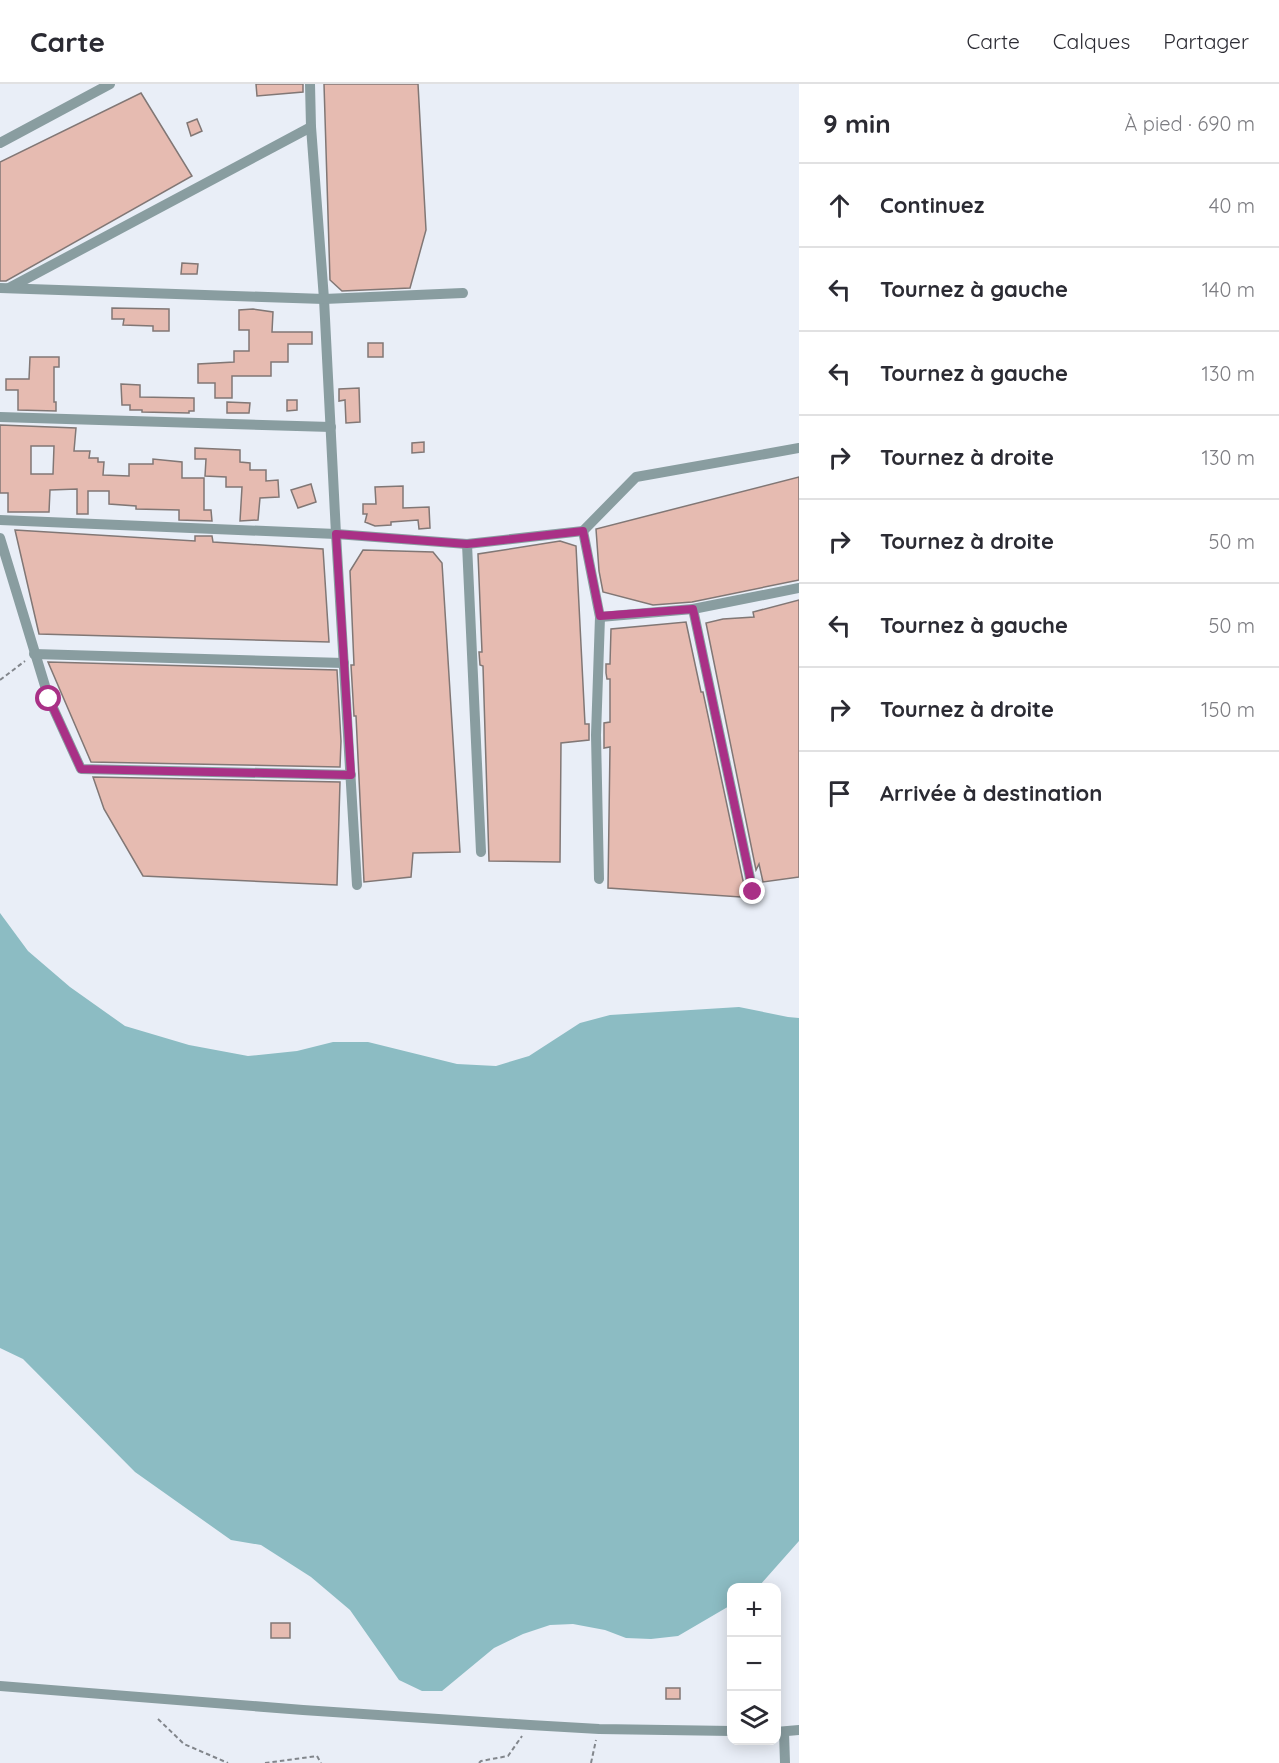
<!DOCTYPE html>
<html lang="fr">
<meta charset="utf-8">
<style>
body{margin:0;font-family:Quicksand,sans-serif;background:#f7f7f7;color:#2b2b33}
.controls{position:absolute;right:18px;bottom:18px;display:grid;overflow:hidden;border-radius:12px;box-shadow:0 3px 15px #0003}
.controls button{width:54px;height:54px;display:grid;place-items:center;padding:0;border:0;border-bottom:2px solid #e1e1e2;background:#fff;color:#2b2b33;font:30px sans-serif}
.stop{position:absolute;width:18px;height:18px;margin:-14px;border:4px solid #a93086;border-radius:50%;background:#fff}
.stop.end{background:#a93086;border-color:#fff;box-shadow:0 2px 6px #0008}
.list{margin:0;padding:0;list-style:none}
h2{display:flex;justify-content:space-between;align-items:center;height:78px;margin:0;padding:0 24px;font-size:26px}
h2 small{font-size:20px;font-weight:400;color:#7c7c81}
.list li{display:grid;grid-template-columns:39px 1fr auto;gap:18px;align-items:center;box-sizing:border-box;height:84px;padding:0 24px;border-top:2px solid #e1e1e2}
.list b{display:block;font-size:22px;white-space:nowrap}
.list em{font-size:20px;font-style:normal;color:#7c7c81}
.icon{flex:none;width:33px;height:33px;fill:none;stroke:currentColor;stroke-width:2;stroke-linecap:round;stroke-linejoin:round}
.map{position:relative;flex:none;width:799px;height:1679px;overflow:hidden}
header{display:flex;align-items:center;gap:36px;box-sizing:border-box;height:84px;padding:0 30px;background:#fff;border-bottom:2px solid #e1e1e2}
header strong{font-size:28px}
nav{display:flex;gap:33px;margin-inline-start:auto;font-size:21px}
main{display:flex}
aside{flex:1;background:#fff}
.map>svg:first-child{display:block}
.water{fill:#8cbcc3}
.building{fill:#e6bbb1;stroke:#817775;stroke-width:1.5;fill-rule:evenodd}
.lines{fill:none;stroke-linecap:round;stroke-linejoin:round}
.path{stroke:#82868c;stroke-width:2;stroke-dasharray:4.5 3;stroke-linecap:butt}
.minor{stroke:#899da0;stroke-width:10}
.route{stroke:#a93086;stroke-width:8}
</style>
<header>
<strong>Carte</strong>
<nav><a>Carte</a><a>Calques</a><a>Partager</a></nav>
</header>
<main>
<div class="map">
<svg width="799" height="1679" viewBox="0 0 799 1679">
<rect width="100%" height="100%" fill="#e9eef7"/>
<!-- water -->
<polygon class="water" points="0,829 28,867 70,903 125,942 189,961 248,972 297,967 333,958 368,958 457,980 496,982 529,972 580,939 610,931 739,923 788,933 799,934 799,1457 760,1501 756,1503 732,1504 731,1521 678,1552 651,1555 626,1554 605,1546 573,1540 550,1541 523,1550 494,1564 442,1607 422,1607 399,1596 350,1526 311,1493 261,1461 231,1456 135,1388 23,1275 0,1264"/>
<!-- building -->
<g class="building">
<polygon points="256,0 303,0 303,8 257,12"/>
<polygon points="324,0 418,0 426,146 410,204 342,207 330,196"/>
<polygon points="141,9 192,92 6,197 0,197 0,78"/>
<polygon points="197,35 202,47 191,52 187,39"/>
<polygon points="182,179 198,180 197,190 181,190"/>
<polygon points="112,224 169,225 169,247 153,247 153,242 123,241 124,235 112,235"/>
<polygon points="253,225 273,228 272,248 312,248 312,260 288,260 288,278 271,278 271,292 232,292 232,314 215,314 215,299 198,299 198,280 234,278 234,267 249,267 249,246 239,246 239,226"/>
<rect x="368" y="259" width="15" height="14"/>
<polygon points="30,273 59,273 59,283 54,283 54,318 56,318 56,327 18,326 18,306 6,306 6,295 29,295"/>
<polygon points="121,300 140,301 140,313 194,314 194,327 189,327 189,329 142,328 142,326 130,326 130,321 122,321"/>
<polygon points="359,304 360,338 346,339 345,316 339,317 339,305"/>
<polygon points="287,316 297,316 297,326 287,327"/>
<polygon points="227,318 250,319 249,329 227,329"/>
<path d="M 0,341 L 76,344 L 74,367 L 90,367 L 89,374 L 98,374 L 98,378 L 104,378 L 103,391 L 129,392 L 129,380 L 153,380 L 153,375 L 182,378 L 182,394 L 204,394 L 204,426 L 211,426 L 212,437 L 179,436 L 179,426 L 136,425 L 136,422 L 109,420 L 109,407 L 88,407 L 88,430 L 77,430 L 77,405 L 50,406 L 49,428 L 8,428 L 8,409 L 0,409 ZM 31,362 L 54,362 L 53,390 L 31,390 Z"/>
<polygon points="424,358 424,368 412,369 412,359"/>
<polygon points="195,364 240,366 240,378 250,379 250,386 266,386 266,397 278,396 279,413 260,414 258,436 240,437 242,403 226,403 226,393 205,392 206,375 195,375"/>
<polygon points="799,393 799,496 692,518 653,521 603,508 599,487 596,445"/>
<polygon points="311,400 316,418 298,424 291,406"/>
<polygon points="403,402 403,424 429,423 430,444 419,445 418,436 391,438 391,441 375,442 365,438 367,430 363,430 363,420 376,420 375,403"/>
<polygon points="15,446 195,457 195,452 212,452 213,458 323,465 329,558 39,550"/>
<polygon points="560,457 576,462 585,640 589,640 589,656 561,659 560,778 489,777 483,582 480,581 479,568 482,568 478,470"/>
<polygon points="363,466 433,468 442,479 460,768 413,769 411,793 364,798 356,632 354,632 351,581 354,581 350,487"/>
<polygon points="799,516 799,793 763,798 759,780 756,786 706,539 723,535 754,533 753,528"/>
<polygon points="686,538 701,608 703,608 745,806 741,813 608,804 610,663 604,664 604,639 610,638 610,595 607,595 606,589 606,580 610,580 611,545"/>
<polygon points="48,578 337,586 341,657 340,683 91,678"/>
<polygon points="93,693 340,698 337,801 143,792 104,725"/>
<rect x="271" y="1539" width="19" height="15"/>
<rect x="666" y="1604" width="14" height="11"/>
</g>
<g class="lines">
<!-- path -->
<g class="path">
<polyline points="0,596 25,577"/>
<polyline points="158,1635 184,1660 228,1679"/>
<polyline points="265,1679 317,1672 321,1679"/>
<polyline points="479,1679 481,1677 508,1672 522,1652"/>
<polyline points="591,1679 596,1656"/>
</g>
<!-- minor -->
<g class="minor">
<polyline points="310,0 311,43 324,215 336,450 357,801"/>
<polyline points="0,59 110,0"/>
<polyline points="0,204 324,215 463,209"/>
<polyline points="9,204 311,43"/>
<polyline points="0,333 331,343"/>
<polyline points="0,436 336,450 467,460 583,447 636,393 799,364"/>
<polyline points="583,447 600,533 596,651 599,795"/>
<polyline points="0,454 49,615 81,685 351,691"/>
<polyline points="467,460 481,768"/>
<polyline points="693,525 753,808"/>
<polyline points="600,533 693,525 799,504"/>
<polyline points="34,570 344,579"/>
<polyline points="0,1602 303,1626 530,1641 599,1645 732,1647"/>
<polyline points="776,1648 799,1646"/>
<polyline points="784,1648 785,1679"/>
</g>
</g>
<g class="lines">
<!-- route -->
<polyline class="route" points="49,615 81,685 351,691 336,450 467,460 583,447 600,532 693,525 753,808"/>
</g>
</svg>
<div class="controls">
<button>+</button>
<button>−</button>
<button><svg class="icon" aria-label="layers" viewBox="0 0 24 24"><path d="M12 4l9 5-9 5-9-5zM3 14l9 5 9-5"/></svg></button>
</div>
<div class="stop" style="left:49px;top:615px"></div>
<div class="stop end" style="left:753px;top:808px"></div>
</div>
<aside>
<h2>9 min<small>À pied · 690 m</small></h2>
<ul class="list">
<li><svg class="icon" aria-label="ahead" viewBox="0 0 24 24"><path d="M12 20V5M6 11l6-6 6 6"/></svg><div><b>Continuez</b></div><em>40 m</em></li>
<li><svg class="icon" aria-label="left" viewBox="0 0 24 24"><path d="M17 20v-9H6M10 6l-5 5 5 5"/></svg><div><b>Tournez à gauche</b></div><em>140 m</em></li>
<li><svg class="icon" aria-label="left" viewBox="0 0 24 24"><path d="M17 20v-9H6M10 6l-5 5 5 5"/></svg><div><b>Tournez à gauche</b></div><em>130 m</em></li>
<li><svg class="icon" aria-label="right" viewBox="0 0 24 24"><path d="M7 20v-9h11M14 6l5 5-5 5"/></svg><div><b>Tournez à droite</b></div><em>130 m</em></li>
<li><svg class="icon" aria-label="right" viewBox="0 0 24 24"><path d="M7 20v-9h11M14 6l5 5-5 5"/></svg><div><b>Tournez à droite</b></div><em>50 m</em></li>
<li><svg class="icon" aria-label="left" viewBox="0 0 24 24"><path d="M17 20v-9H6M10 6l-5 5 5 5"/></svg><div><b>Tournez à gauche</b></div><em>50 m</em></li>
<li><svg class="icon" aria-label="right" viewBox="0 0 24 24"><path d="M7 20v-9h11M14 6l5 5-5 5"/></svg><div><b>Tournez à droite</b></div><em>150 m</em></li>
<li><svg class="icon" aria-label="arrive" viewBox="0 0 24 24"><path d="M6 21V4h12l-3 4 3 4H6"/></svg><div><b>Arrivée à destination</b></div></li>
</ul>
</aside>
</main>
